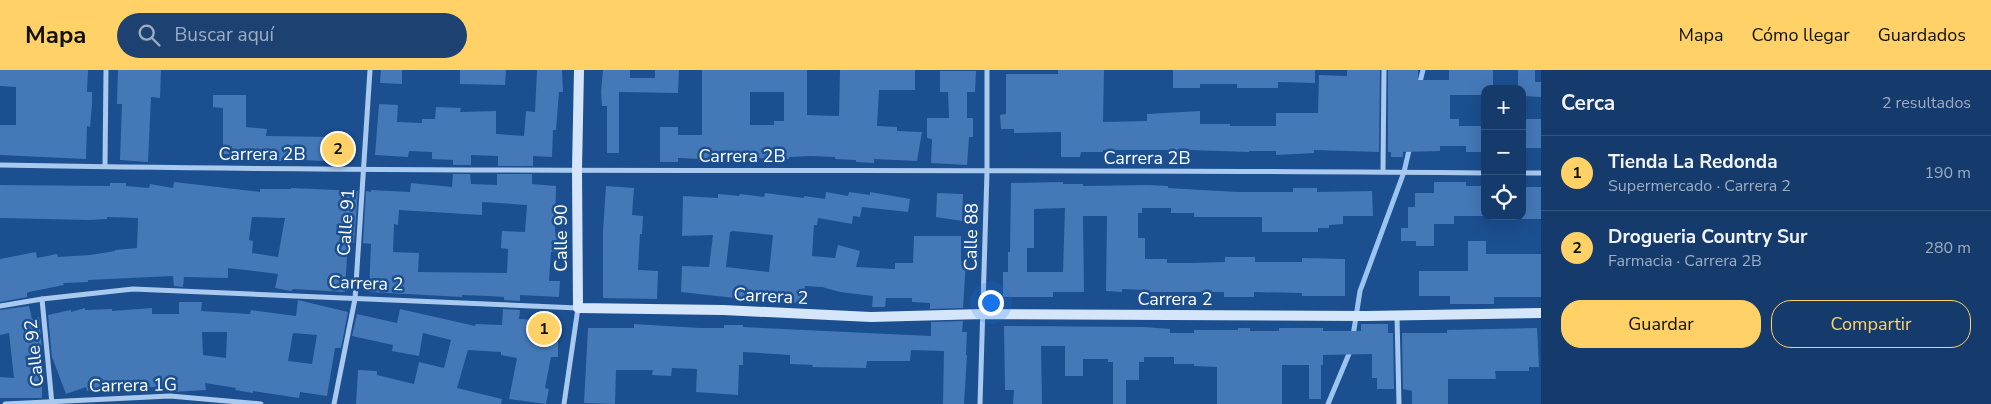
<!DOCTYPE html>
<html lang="es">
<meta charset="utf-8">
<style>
body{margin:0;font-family:"Nunito Sans",sans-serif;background:#1d4271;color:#f1f3f6}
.controls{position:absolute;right:15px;top:15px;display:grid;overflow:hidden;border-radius:10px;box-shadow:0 5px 20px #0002}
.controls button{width:45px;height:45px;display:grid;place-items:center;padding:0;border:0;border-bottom:1px solid #33557e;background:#143b6b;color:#f1f3f6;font:25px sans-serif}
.you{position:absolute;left:990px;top:232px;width:18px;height:18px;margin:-12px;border:4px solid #fff;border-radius:50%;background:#1a73e8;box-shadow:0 0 0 8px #1a73e833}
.badge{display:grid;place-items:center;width:32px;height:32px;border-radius:50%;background:#ffd166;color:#111;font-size:16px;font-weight:700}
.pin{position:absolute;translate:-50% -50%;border:2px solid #fff;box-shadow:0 1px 5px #0006}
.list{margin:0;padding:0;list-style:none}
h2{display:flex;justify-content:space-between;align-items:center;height:65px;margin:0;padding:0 20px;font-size:21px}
h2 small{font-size:16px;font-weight:400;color:#9dadc1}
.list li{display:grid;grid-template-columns:32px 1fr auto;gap:15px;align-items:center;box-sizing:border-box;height:75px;padding:0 20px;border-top:1px solid #33557e}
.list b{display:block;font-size:19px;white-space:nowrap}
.list p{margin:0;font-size:16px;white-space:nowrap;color:#9dadc1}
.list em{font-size:16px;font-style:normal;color:#9dadc1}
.actions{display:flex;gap:10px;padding:15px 20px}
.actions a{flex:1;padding:11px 0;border:1px solid #ffd166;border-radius:20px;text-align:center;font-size:18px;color:#ffd166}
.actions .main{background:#ffd166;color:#111}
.icon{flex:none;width:28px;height:28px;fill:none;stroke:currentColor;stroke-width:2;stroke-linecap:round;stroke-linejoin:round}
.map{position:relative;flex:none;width:1541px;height:334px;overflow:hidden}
header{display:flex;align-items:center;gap:30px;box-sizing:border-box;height:70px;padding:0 25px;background:#ffd166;color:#111}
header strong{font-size:24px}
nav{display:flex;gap:28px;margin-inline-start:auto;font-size:18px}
.search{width:350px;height:45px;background:#1d4271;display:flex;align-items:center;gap:12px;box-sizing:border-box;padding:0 18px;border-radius:28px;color:#9dadc1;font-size:19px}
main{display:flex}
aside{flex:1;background:#143b6b}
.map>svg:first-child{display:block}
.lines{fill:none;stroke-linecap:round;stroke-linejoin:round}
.stream{stroke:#9cc4f0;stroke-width:5}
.building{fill:#4478b7;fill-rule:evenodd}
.street{stroke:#a9c9ee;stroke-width:5}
.secondary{stroke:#d6e6fa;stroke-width:10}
.labels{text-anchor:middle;stroke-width:5;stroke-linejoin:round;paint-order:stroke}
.street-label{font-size:18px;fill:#fff;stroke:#1b4f8f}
</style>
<header>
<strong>Mapa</strong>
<div class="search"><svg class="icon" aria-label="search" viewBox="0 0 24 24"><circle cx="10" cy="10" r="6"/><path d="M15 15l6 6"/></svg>Buscar aquí</div>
<nav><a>Mapa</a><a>Cómo llegar</a><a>Guardados</a></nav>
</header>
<main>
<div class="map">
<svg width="1541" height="334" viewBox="0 0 1541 334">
<rect width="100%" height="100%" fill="#1b4f8f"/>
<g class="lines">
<!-- stream -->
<g class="stream">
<polyline points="1419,16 1423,0"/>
<polyline points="1353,266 1360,221 1404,102 1410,76"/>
<polyline points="1328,334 1351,279"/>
</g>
</g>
<!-- building -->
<g class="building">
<polygon points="0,0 88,0 87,22 92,22 92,35 90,57 87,56 86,89 0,85 0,55 16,55 16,17 0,16"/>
<polygon points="118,0 161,0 160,28 151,27 148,92 120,90 122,34 117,34"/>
<polygon points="381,0 402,0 402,14 380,13"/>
<polygon points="460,0 506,0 505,15 460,14"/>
<polygon points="537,0 562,0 563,22 559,22 556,60 553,60 552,87 533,86 533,96 498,96 498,86 471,85 471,95 453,95 453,90 432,89 432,82 409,81 408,87 375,85 379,34 398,35 397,52 422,53 422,49 435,49 436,37 461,38 460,42 496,41 496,64 524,66 526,41 535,42"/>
<polygon points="603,0 630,0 630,8 655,8 655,0 679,0 678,23 619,22 619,83 607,83 607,36 602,36 601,22"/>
<path d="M 702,0 L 807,0 L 807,45 L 837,46 L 839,46 L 840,0 L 915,0 L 915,20 L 879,20 L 877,56 L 897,57 L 897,61 L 922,62 L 917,91 L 874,89 L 874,93 L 856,92 L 856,90 L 835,89 L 835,87 L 810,86 L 789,87 L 789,89 L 724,87 L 724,90 L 678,88 L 678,92 L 660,92 L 660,57 L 678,57 L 678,65 L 702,65 ZM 750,22 L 784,22 L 784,51 L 774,51 L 774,55 L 750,55 Z"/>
<polygon points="1058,0 1104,0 1103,52 1147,51 1147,44 1200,41 1200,54 1230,54 1230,56 1276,56 1276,43 1318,43 1319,5 1347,6 1347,0 1380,0 1379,82 1314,80 1314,83 1276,85 1276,81 1249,81 1249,82 1189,80 1103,80 1103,82 1081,82 1080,87 1061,87 1061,62 1014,63 1014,59 1001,59 1000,45 1006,44 1006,4 1058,4"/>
<polygon points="1173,0 1315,0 1315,13 1278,12 1278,18 1237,18 1237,14 1200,14 1200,18 1173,18"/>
<polygon points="1388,0 1418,0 1418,10 1449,10 1449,0 1493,0 1493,19 1485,19 1485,25 1450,25 1450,49 1459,49 1459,56 1485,56 1485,82 1466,82 1466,76 1440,76 1440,81 1403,82 1403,87 1391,87 1391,82 1388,82"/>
<polygon points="1518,0 1535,0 1535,12 1541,12 1541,27 1522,26 1522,19 1518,19"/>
<polygon points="940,1 976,1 975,22 967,22 967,48 973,48 973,67 969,67 967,95 931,93 932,69 927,68 927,48 949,48 948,22 940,22"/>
<polygon points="213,25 246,25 246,57 267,59 266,66 334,67 334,62 348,63 347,92 281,89 281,91 263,91 244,89 245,84 223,84 223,38 213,37"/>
<rect x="1522" y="49" width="19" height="29"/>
<path d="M 453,104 L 470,104 L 471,114 L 497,115 L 497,104 L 532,104 L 532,114 L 556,116 L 555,163 L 557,163 L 556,182 L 551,182 L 549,211 L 560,211 L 559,227 L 520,225 L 520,231 L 504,230 L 504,227 L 488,226 L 462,225 L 462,227 L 369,222 L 371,174 L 363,173 L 366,121 L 371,122 L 371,120 L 410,122 L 411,113 L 452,117 ZM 482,132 L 527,135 L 525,162 L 502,161 L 501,178 L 508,179 L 507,203 L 418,202 L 419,183 L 393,182 L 394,154 L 398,155 L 399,140 L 482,145 Z"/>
<path d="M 174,112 L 260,122 L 260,119 L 291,119 L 291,118 L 358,121 L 354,173 L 348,173 L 347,186 L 345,222 L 293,219 L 291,221 L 275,218 L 278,204 L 228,198 L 228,208 L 184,207 L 183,217 L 174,216 L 173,206 L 88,210 L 88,212 L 63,213 L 64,215 L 29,222 L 27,223 L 27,227 L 0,232 L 0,189 L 36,182 L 37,188 L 57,184 L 58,187 L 90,185 L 115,181 L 115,180 L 137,178 L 138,148 L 107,147 L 107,149 L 89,150 L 0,148 L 0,115 L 110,116 L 110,113 L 126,113 L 126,116 L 149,118 L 150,114 L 173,118 ZM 252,147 L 285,148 L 278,187 L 252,183 L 253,171 L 249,170 Z"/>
<path d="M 1063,112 L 1063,114 L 1083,114 L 1083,116 L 1148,115 L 1168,116 L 1168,118 L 1238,122 L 1293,122 L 1293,118 L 1317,118 L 1317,122 L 1372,121 L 1373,146 L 1343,146 L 1343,154 L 1329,155 L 1329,158 L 1318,158 L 1318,162 L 1262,162 L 1262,147 L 1194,147 L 1194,143 L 1171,143 L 1171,138 L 1142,138 L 1142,143 L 1138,143 L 1138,168 L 1145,168 L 1145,189 L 1167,189 L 1167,193 L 1192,193 L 1225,192 L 1225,187 L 1255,187 L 1255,192 L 1302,192 L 1302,188 L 1345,189 L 1345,226 L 1302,226 L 1302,223 L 1254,222 L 1254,227 L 1224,227 L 1224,222 L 1146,222 L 1146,220 L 1122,219 L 1122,222 L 1106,221 L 1107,146 L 1083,146 L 1084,222 L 1053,222 L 1053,227 L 1003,227 L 1003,202 L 1008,202 L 1008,182 L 1010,182 L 1011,113 ZM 1065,138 L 1063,202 L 1027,202 L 1027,178 L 1034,178 L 1034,139 Z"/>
<polygon points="1434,112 1466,112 1466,116 1485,116 1485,146 1454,146 1454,154 1434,154 1434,176 1416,176 1416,171 1401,171 1401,158 1408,158 1408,137 1415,137 1415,123 1434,123"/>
<polygon points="606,116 634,118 632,145 643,146 642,164 640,164 638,200 658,201 657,229 603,228 603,162"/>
<rect x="1522" y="117" width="19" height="32"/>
<path d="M 826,122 L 848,126 L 849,122 L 870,125 L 870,122 L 910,129 L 908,142 L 862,137 L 860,147 L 853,146 L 852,154 L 818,148 L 817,155 L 814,155 L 812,186 L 835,188 L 838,175 L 860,181 L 856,197 L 895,199 L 895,193 L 913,193 L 914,166 L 961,166 L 961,191 L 966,191 L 963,238 L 930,239 L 930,233 L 912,232 L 912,228 L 886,228 L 885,237 L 872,237 L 873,226 L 840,222 L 822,217 L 805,216 L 803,233 L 762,231 L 681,222 L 682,196 L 709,197 L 713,165 L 682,166 L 683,126 L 718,128 L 718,124 L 739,126 L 740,124 L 764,127 L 765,123 L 804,128 L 804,126 L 825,129 ZM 733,161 L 773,165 L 769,202 L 726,197 L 730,162 Z"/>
<polygon points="937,123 963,124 962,151 936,147"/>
<polygon points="1468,171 1486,171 1486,184 1541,184 1541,227 1494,227 1494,234 1450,234 1450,226 1419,226 1419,201 1468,201"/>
<path d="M 298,230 L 348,242 L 341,278 L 335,278 L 327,326 L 300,322 L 299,328 L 253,321 L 253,323 L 235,320 L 236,318 L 205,313 L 206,320 L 173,322 L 168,322 L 168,316 L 109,320 L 108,314 L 87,321 L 86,317 L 66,324 L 52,287 L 48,245 L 71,240 L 71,242 L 85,238 L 85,240 L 112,239 L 112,241 L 152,238 L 152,244 L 179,244 L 179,232 L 202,232 L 201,241 L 250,244 L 251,240 L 296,246 ZM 202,262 L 227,262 L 226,288 L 203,285 ZM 293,263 L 317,265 L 312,294 L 288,291 Z"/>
<polygon points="29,236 32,249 39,247 42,280 42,328 0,328 0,307 14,308 9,263 0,265 0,240"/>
<polygon points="400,239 475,256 476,254 502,255 503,239 520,240 519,249 558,251 558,287 551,287 545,318 549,319 546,334 509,329 517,288 501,285 501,282 468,280 457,318 502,329 501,334 356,334 358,300 377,301 377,305 414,314 419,292 444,298 451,270 423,263 419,286 392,281 393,275 352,266 357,244 397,253"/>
<polygon points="963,251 962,262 967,262 966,285 967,285 964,334 943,334 944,281 911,280 910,291 867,291 866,298 812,297 813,295 790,294 790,285 743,282 743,295 739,295 738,325 696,322 697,299 672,298 671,306 652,305 653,300 616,300 615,334 584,333 588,258 634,258 634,254 700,258 724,258 724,255 743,255 743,257 931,266 931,252"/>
<polygon points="1361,254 1388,254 1388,263 1393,263 1394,319 1377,319 1377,308 1372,308 1372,284 1323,285 1323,295 1321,295 1321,329 1309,329 1309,295 1282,295 1282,334 1217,334 1217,297 1194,296 1194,294 1174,294 1174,287 1144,287 1144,292 1139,292 1139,310 1126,310 1126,334 1113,334 1113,292 1108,292 1108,289 1083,289 1083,306 1065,306 1065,276 1041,276 1042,334 1013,334 1014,320 1005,320 1004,256 1144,257 1170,259 1170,263 1194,263 1194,260 1238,260 1238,258 1250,258 1250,261 1279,261 1279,258 1323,258 1323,261 1361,261"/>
<polygon points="1537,258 1539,297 1529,297 1529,301 1495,301 1496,309 1448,309 1448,334 1412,334 1412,321 1403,319 1402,263 1447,263 1447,260"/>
</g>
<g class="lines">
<!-- street -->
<g class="street">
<path d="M 0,95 C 495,104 990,98 1485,103"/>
<polyline points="105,96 106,0"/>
<polyline points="1383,101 1384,0"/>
<polyline points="1522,103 1541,103"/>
<polyline points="42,229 52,334"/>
<polyline points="0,236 42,229 133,219 578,238 564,334"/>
<polyline points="1397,246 1399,334"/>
<polyline points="5,334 170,326 261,334"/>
<polyline points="334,334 355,229 370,0"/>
<polyline points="980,334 987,102 987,0"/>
</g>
<!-- secondary -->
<polyline class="secondary" points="579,0 577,99 578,238 723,240 871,247 983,244 1366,246 1541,243"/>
</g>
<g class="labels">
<!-- street labels -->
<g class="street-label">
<text x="262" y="90">Carrera 2B</text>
<text x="742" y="92">Carrera 2B</text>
<text x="1147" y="94">Carrera 2B</text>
<text transform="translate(346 152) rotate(-86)" y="6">Calle 91</text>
<text transform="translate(971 167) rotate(-89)" y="6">Calle 88</text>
<text transform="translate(561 168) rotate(-90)" y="6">Calle 90</text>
<text transform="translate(366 213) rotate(2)" y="6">Carrera 2</text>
<text transform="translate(771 226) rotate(3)" y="6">Carrera 2</text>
<text x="1175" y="235">Carrera 2</text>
<text transform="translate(34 283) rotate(-96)" y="6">Calle 92</text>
<text transform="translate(133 315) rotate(-1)" y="6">Carrera 1G</text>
</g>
</g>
</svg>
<div class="controls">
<button>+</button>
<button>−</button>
<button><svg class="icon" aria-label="locate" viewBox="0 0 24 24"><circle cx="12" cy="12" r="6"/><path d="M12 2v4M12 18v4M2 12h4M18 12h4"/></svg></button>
</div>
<div class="you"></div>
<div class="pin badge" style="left:544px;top:259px">1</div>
<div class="pin badge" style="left:338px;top:79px">2</div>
</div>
<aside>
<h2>Cerca<small>2 resultados</small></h2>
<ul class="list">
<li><span class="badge">1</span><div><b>Tienda La Redonda</b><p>Supermercado · Carrera 2</p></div><em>190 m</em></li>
<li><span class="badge">2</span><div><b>Drogueria Country Sur</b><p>Farmacia · Carrera 2B</p></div><em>280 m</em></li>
</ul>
<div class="actions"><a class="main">Guardar</a><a>Compartir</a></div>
</aside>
</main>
